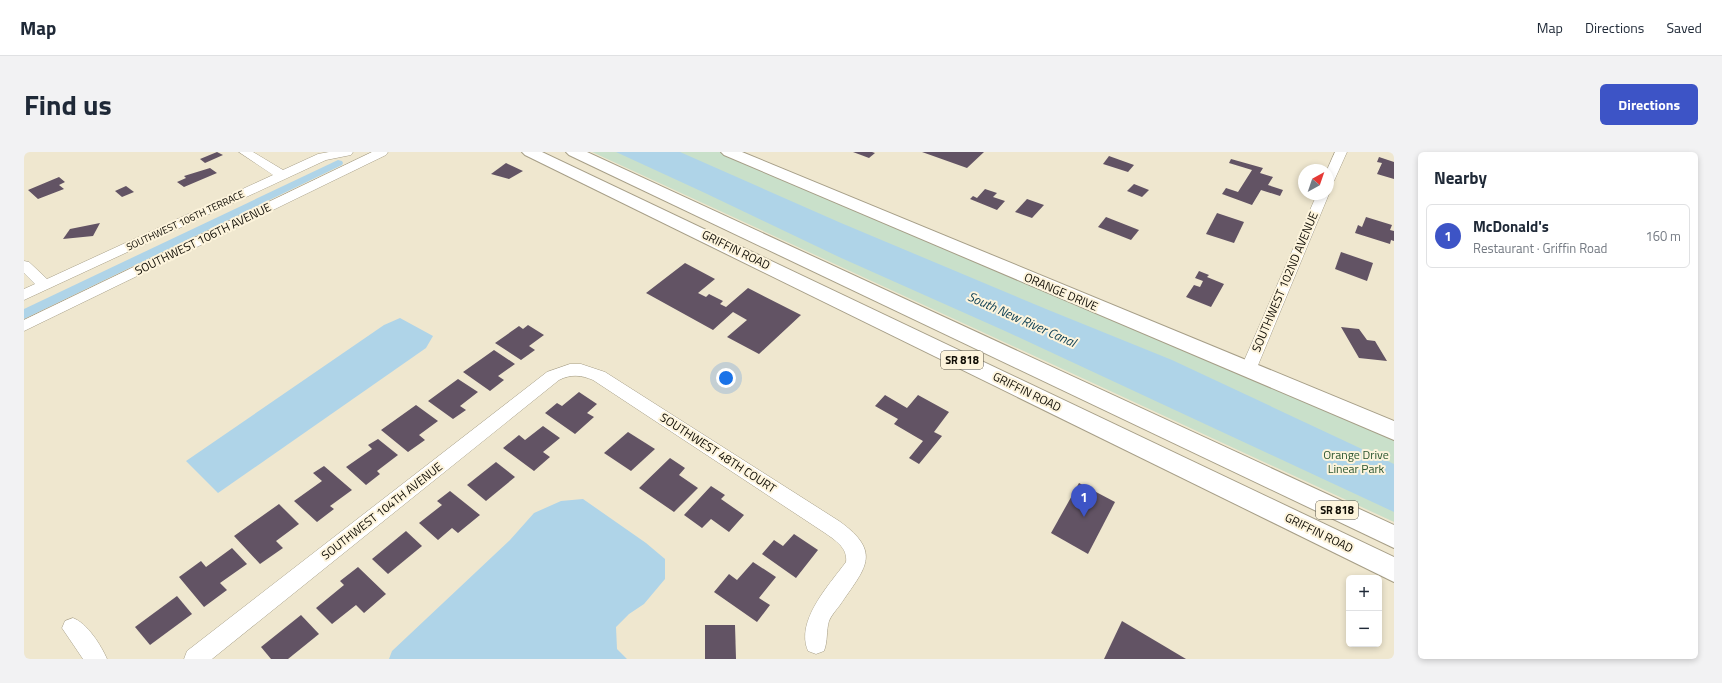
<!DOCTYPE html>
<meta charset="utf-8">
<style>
body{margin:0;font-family:"Titillium Web",sans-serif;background:#f2f2f3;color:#1f2937}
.controls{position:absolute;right:12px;bottom:12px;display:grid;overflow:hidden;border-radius:6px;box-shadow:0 2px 6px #0003}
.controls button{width:36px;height:36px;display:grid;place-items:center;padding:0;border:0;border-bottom:1px solid #e0e1e3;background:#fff;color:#1f2937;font:20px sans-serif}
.compass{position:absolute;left:1274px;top:12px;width:36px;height:36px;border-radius:50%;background:#fff;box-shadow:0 2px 6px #0003;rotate:40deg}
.you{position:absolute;left:702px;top:226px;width:14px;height:14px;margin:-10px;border:3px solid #fff;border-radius:50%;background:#1a73e8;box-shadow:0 0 0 6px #1a73e833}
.badge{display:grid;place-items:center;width:26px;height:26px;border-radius:50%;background:#3d54c6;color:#fff;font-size:13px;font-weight:700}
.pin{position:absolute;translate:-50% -33px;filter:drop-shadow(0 1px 2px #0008)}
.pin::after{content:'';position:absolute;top:21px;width:14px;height:12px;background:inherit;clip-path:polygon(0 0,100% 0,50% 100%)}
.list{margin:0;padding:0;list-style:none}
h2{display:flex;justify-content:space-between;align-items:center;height:52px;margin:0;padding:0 16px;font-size:17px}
h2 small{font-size:13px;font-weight:400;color:#747a83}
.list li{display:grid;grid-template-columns:26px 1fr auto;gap:12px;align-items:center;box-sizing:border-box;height:64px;margin:0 8px 8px;padding:0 8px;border:1px solid #e0e1e3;border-radius:6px}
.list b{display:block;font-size:15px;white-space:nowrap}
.list p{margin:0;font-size:13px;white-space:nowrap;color:#747a83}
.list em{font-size:13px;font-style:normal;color:#747a83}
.map{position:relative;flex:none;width:1370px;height:507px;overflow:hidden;border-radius:6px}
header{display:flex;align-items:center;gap:24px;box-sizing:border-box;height:56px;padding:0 20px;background:#fff;border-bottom:1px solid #e0e1e3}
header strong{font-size:19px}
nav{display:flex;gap:22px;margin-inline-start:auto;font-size:14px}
.intro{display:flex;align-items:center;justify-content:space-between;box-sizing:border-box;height:96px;padding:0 24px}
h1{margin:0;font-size:28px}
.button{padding:10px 18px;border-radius:6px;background:#3d54c6;color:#fff;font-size:14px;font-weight:700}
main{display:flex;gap:24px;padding:0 24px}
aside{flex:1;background:#fff;border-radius:6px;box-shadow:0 2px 6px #0003}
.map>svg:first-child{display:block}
.green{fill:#c9e0ca}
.water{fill:#afd4e8}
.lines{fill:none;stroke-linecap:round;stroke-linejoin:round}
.canal{fill:#afd4e8;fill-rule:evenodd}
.building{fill:#625364}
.street-casing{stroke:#a69e87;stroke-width:1}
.secondary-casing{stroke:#a69e87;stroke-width:2}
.primary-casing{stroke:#a69e87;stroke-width:2}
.street{fill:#fff;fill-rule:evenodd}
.secondary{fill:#fff;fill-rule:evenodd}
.primary{fill:#fff;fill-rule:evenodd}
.labels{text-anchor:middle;stroke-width:4;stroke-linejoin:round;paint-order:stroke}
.far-street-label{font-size:10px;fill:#100d05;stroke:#fdf4dc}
.shield{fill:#fdf4dc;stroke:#575246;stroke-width:1}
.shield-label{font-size:11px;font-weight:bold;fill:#100d05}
.street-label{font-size:12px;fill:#100d05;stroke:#fdf4dc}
.park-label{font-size:12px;fill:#29542e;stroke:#fdf4dc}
.water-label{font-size:13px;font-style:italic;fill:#0c3e53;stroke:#fdf4dc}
</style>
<header>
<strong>Map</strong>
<nav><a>Map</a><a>Directions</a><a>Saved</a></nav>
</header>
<div class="intro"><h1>Find us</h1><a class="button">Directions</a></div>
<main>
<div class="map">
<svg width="1370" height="507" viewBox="0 0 1370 507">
<rect width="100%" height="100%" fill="#efe7cf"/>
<!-- green -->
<polygon class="green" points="568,0 697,0 1370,284 1370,370"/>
<!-- water -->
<g class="water">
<polygon points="592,0 656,0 817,71 1022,157 1148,208 1370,312 1370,360 981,179 815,105 681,41"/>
<polygon points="376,166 409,184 402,196 194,341 162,309 360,173"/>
<polygon points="559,347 622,391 641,407 641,427 620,452 605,462 592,475 593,497 603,507 365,507 368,499 486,388 510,361 537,349"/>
</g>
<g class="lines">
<!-- canal -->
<polygon class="canal" points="314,8 318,9 319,11 318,13 0,167 0,157"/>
</g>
<!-- building -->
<g class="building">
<polygon points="193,0 199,3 181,11 176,7"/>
<polygon points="829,0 848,0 851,1 845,6"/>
<polygon points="898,0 960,0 943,16"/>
<polygon points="1085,4 1110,13 1104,20 1079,12"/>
<polygon points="1355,5 1370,10 1370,27 1353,22 1358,11 1353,10"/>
<polygon points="1207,7 1239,16 1236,21 1249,25 1244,33 1259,38 1256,44 1237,38 1228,53 1198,42 1202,36 1214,40 1228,18 1205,11"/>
<polygon points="482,11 499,19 485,27 467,22"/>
<polygon points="186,16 193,21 160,35 153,30 162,26 160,24"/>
<polygon points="35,25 41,30 35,33 40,37 14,47 4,38"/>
<polygon points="1110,32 1125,38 1118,45 1103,39"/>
<polygon points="102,34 110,40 98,45 91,39"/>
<polygon points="961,37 973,41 969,45 981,49 973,58 946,47 949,44 953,46"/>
<polygon points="1003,47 1020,53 1008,66 991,60"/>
<polygon points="1193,61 1220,70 1210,91 1182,82"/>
<polygon points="1082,65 1115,78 1107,88 1074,75"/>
<polygon points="1342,65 1368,73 1366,78 1370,79 1370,89 1367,88 1366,92 1331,81 1334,73 1338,75"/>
<polygon points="76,71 69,84 39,87 46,77"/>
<polygon points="1317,100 1349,111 1343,129 1311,117"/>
<polygon points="661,111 691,127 674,141 682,145 685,142 699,149 696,152 702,155 724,136 777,163 735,202 703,185 723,168 709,160 689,178 622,141"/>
<polygon points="1175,119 1185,123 1183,125 1200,132 1187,155 1162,145 1170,133 1176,135 1179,129 1171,126"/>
<polygon points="504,173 520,183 505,194 511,198 497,208 471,191 495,174 499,177"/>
<polygon points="1317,175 1335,177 1343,188 1351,189 1363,209 1335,206"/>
<polygon points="470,198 491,212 474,224 480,228 466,239 439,220"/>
<polygon points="434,227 454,240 436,254 442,258 429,267 404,249"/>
<polygon points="555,240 573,252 563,261 570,265 551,282 521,261 533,251 538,254"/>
<polygon points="861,243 883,256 894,243 925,260 910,280 918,284 895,312 885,306 899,289 870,272 874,267 851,254"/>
<polygon points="392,253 414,269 395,283 401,288 384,300 357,278"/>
<polygon points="519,274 536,286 519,300 526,305 510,319 479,296 495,283 501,288"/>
<polygon points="604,280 631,297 607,319 580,301"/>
<polygon points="354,287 374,303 353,319 356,322 342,333 322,315 348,297 344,293"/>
<polygon points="646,306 661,316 655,323 674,336 650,360 615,336"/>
<polygon points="472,310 491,325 462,349 443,333"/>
<polygon points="300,314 328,338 306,354 310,357 293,370 270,349 298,329 289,321"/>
<polygon points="1055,331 1091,350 1064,402 1027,381"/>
<polygon points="687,334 701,343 697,347 720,363 705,380 687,367 678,376 660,363"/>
<polygon points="426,339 456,363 434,381 428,376 414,388 395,371 418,353 413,349"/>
<polygon points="255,352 275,372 252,389 259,396 236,412 210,384"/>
<polygon points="382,379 398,394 364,422 348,407"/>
<polygon points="770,382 794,398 772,426 738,402 750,388 759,394"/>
<polygon points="208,396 223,412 196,431 203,438 180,455 155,425 177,409 182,415"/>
<polygon points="729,410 752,425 735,446 746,453 733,470 690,440 705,422 713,428"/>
<polygon points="334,415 362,442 340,461 332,453 308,472 292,456 320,433 316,429"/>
<polygon points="153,444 168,462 126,493 111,475"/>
<polygon points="277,463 295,482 264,507 247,507 237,495"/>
<polygon points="1098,469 1162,507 1080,507"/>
<polygon points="681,473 711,473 712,507 681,507"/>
</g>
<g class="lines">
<defs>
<g id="street">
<polygon points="215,0 229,0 259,18 294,2 305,0 329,0 327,3 302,8 0,148 0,137 11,132 0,121 0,109 5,110 23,127 249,23"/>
<polygon points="348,0 364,0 362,3 0,179 0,168"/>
<polygon points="1311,0 1323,0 1310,29 1304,33 1303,18"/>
<polygon points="1304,40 1305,42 1232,218 1230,222 1224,224 1218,222 1216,218 1293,42 1304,42"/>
<path d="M 546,212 L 557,212 L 581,220 L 815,369 C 860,401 840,417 816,453 C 812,458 807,464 805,469 C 802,479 804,489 800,499 L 792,502 L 784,499 C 771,469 805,433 822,410 C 824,396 811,388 801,381 L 569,228 C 557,223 547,222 535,228 L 188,507 L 160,507 L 163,499 L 523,220 Z"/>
<path d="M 49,466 C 63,471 77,493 83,507 L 59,507 L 38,476 L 41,469 Z"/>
</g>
<polygon id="secondary" points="697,0 718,0 1370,269 1370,288 700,3"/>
<g id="primary">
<polygon points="498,0 518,0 1370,405 1370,430 501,3"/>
<polygon points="542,0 563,0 1370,373 1370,396 545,3"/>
</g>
</defs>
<!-- street casing -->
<use href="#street" class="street-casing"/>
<!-- secondary casing -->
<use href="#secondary" class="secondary-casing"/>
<!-- primary casing -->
<use href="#primary" class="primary-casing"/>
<!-- street -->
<use href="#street" class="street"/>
<!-- secondary -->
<use href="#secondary" class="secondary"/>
<!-- primary -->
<use href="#primary" class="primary"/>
</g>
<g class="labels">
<!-- far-street labels -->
<g class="far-street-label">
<text transform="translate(161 68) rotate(-25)" y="4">SOUTHWEST 106TH TERRACE</text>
</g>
<!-- shield labels -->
<g class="shield">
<rect x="917" y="199" width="42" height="18" rx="3"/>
<rect x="1292" y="349" width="42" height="18" rx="3"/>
</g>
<g class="shield-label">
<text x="938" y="212">SR 818</text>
<text x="1313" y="362">SR 818</text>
</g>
<!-- street labels -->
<g class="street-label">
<text transform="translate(179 87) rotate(-26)" y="4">SOUTHWEST 106TH AVENUE</text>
<text transform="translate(712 98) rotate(26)" y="4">GRIFFIN ROAD</text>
<text transform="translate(1261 130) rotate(-67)" y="4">SOUTHWEST 102ND AVENUE</text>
<text transform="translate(1037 140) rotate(23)" y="4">ORANGE DRIVE</text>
<text transform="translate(1003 240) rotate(26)" y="4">GRIFFIN ROAD</text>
<text transform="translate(694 301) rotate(33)" y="4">SOUTHWEST 48TH COURT</text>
<text transform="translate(358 359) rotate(-38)" y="4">SOUTHWEST 104TH AVENUE</text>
<text transform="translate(1295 381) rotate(26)" y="4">GRIFFIN ROAD</text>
</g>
<!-- park labels -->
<g class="park-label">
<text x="1332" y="307">Orange Drive<tspan x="1332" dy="14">Linear Park</tspan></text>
</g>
<!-- water labels -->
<g class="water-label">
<text transform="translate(998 167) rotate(24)" y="5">South New River Canal</text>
</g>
</g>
</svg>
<div class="controls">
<button>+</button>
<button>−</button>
</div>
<svg class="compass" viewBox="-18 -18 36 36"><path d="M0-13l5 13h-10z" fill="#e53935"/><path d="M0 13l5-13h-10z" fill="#747a83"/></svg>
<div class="you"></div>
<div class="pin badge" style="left:1060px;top:365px">1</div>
</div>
<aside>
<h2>Nearby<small></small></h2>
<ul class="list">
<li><span class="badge">1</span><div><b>McDonald's</b><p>Restaurant · Griffin Road</p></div><em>160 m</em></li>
</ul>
</aside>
</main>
